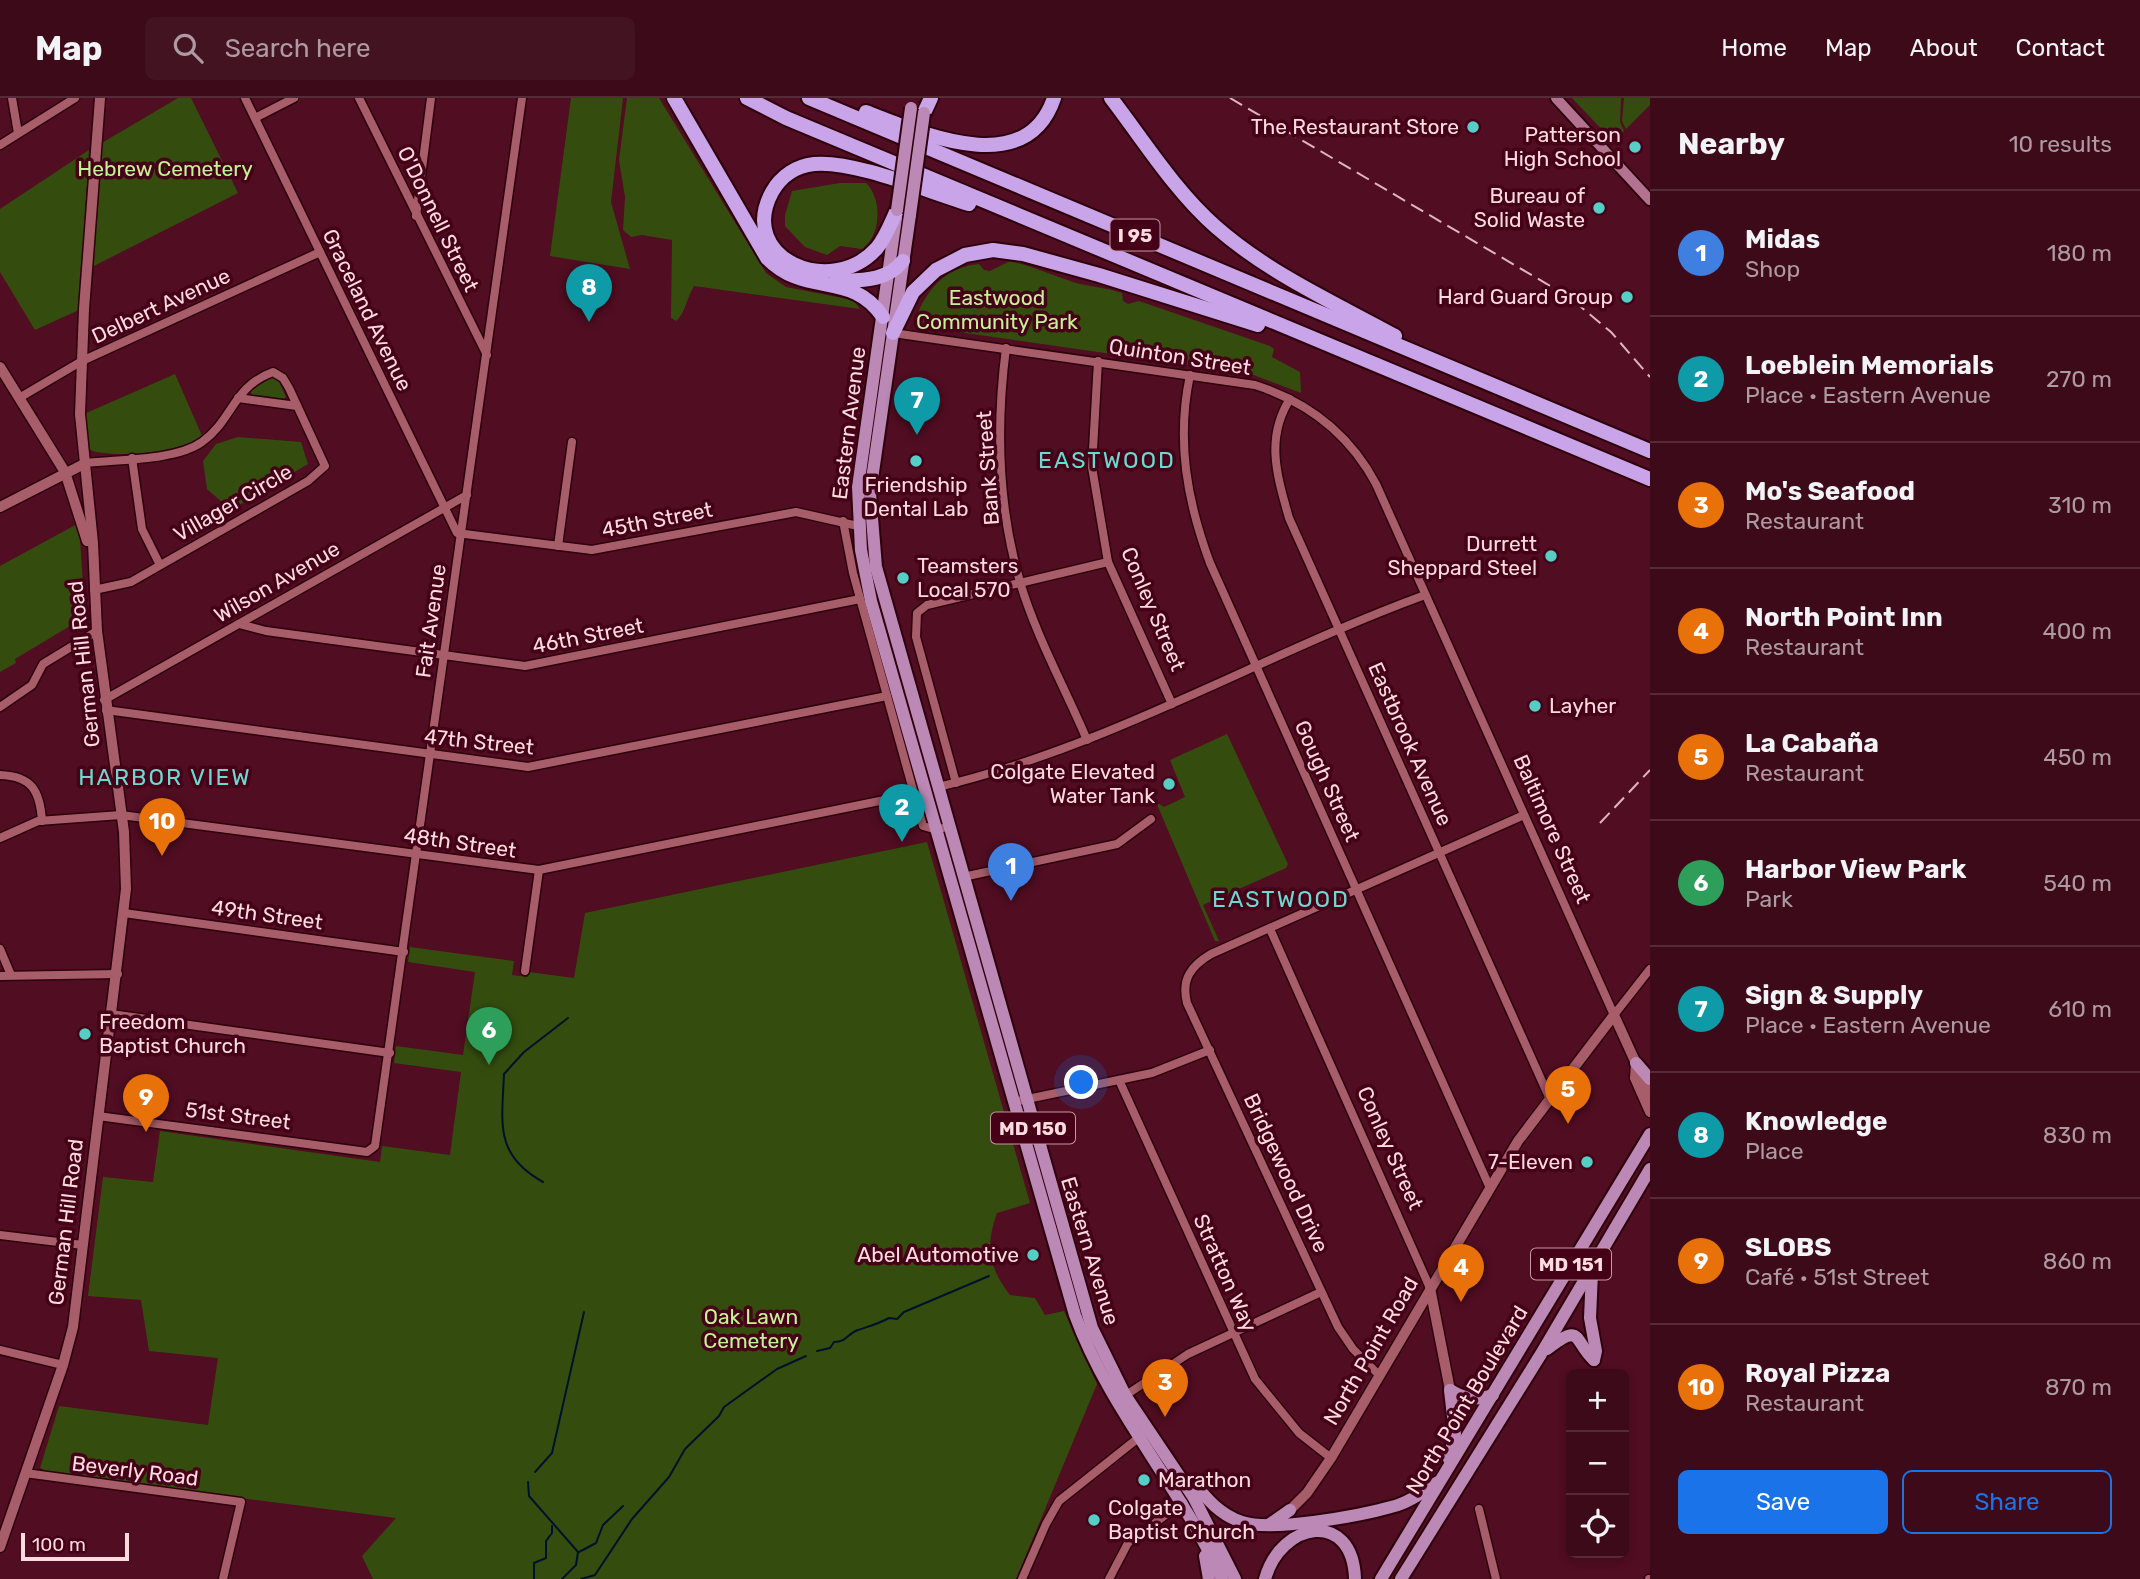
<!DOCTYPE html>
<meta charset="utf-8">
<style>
body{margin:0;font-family:Rubik,sans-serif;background:#441322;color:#f1f3f6}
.controls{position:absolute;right:21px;bottom:21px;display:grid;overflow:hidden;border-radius:10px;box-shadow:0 4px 10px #0003}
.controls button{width:63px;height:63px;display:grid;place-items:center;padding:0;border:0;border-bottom:2px solid #562b38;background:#3d0a19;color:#f1f3f6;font:35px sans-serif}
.scale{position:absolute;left:21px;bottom:18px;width:108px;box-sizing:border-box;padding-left:7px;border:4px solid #fedbdf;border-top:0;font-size:19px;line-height:24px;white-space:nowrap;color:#fedbdf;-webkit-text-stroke:5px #450117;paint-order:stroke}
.you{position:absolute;left:1082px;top:985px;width:24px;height:24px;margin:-18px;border:5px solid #fff;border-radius:50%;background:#1a73e8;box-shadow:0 0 0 10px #1a73e833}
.badge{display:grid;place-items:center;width:46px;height:46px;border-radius:50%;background:#1a73e8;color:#fff;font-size:23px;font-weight:700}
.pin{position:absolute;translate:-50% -58px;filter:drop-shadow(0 2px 4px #0008)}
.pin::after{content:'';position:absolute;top:37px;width:24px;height:21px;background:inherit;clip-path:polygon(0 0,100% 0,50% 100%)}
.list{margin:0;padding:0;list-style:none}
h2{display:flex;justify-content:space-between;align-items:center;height:91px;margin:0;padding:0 28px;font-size:30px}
h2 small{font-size:23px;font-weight:400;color:#ad9aa2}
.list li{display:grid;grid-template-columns:46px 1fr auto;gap:21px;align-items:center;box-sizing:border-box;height:126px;padding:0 28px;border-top:2px solid #562b38}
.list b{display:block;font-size:26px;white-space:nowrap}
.list p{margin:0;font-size:23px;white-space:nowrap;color:#ad9aa2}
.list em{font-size:23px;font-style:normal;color:#ad9aa2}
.actions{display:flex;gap:14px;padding:21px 28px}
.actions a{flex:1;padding:16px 0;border:2px solid #1a73e8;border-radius:10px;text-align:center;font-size:24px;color:#1a73e8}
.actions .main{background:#1a73e8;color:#fff}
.icon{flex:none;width:38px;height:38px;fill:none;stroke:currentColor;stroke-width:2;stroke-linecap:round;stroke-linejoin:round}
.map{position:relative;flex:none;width:1650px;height:1481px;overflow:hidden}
header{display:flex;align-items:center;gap:42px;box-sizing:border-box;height:98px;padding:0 35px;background:#3d0a19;border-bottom:2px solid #562b38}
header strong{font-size:33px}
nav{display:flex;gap:38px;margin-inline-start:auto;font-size:24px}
.search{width:490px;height:63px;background:#441322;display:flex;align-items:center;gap:18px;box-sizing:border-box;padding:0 24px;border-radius:10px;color:#ad9aa2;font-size:26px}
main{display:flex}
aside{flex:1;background:#3d0a19}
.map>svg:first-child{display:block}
.green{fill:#344d0f}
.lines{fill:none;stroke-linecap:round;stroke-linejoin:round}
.stream{stroke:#00122a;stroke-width:2}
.minor-casing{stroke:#2e000c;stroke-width:11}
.tertiary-casing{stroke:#2e000c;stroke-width:13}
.secondary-casing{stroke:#2e000c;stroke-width:14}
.primary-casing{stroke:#2e000c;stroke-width:16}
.motorway-casing{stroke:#2e000c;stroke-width:18}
.minor{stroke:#a85d6a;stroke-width:8}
.tertiary{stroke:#a85d6a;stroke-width:10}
.secondary{stroke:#b27290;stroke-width:10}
.primary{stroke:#bc88b6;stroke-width:12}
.motorway{stroke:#caa4e8;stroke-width:14}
.rail{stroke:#dfb6bd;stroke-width:2;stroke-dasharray:14 7;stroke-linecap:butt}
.primary-bridge-casing{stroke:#2e000c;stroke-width:16;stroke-linecap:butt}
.primary-bridge{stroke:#bc88b6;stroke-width:12}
.poi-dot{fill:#55cec6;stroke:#450117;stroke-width:2.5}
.labels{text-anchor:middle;stroke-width:7;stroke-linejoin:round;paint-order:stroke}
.shield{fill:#450117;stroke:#c69aa3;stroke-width:2}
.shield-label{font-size:19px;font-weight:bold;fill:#fedbdf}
.poi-label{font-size:21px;fill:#fedbdf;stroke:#450117;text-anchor:end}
.park-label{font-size:21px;fill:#c6f195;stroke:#450117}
.street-label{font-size:21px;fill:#fedbdf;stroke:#450117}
.neighbourhood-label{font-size:23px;letter-spacing:2px;fill:#6dd8d0;stroke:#450117}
</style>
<header>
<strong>Map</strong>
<div class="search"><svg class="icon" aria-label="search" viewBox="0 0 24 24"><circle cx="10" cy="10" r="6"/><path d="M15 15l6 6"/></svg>Search here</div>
<nav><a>Home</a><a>Map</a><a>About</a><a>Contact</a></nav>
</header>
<main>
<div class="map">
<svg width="1650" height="1481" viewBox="0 0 1650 1481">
<rect width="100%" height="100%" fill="#510d21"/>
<!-- green -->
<g class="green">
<polygon points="178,0 191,0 238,95 90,170 100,46"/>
<polygon points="571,0 623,0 611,104 630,171 550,158"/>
<path d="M 627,0 L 659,0 L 766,175 L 786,189 L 853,202 L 860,211 L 694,188 C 687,199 685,216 676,223 L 671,220 L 672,142 L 642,137 L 631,139 L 623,132 L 625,99 L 619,62 Z"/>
<polygon points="1572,0 1621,0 1620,24 1624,33 1615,42 1610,40"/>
<polygon points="1624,0 1650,0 1650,7 1626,31 1622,23"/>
<polygon points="89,52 79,212 35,232 0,174 0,111"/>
<path d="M 840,85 L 866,85 C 882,100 882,137 862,151 L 840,148 L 827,157 L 805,149 L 785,128 L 785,117 L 792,93 Z"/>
<path d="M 1010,163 C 1032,168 1052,177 1073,184 C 1089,189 1105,189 1122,195 L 1123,203 L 1128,206 L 1139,203 L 1270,248 L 1274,251 L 1272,259 L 1300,274 L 1301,295 L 1251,276 L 916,228 C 918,224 915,220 918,214 C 931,186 949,169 979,166 L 984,172 L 990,173 Z"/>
<path d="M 175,276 L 203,340 C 196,343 189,348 183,350 C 167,355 101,360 89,351 L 84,316 Z"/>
<polygon points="273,279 278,281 286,299 283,302 252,299 250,290"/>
<polygon points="238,339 301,344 308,366 231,412 207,391 203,363 216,346"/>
<polygon points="79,425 85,519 15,561 16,565 0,574 0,468"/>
<polygon points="1227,636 1288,766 1286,770 1203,807 1219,843 1215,843 1156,704 1164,709 1185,699 1170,662"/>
<path d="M 927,744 L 1030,1105 L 997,1115 C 985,1148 989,1170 1010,1197 L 1035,1200 L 1045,1217 L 1064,1213 L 1097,1286 L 1016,1481 L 373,1481 L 362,1458 L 396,1420 L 54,1376 L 40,1370 L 59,1308 L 208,1327 L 218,1260 L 149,1253 L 141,1202 L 88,1198 L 103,1079 L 153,1084 L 160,1033 L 380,1064 L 382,1048 L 450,1057 L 461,974 L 394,965 L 396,948 L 463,957 L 475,874 L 408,864 L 410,849 L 514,863 L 512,877 L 528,879 L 529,874 L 574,880 L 585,815 Z"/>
</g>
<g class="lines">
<!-- stream -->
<g class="stream">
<path d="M 543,1084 C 494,1057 502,1025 504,976 L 524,954 L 568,920"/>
<path d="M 817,1253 L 830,1250 L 834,1244 C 847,1244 848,1235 858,1232 C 870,1228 878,1226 889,1220 L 897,1221 L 904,1214 L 989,1178"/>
<polyline points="535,1374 552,1355 584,1214"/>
<polyline points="528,1384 529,1398 578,1454 576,1467 562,1481"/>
<polyline points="579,1454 596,1445 603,1427 623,1408"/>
<polyline points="534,1481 534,1465 546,1460 546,1443 552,1435 552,1428"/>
<polyline points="581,1481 595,1477 632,1421 669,1379 685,1351 719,1318 724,1309 777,1271 806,1258"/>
</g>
<defs>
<g id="minor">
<polyline points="12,0 18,35"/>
<polyline points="245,0 457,435 592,452 796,414 858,428"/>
<polyline points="359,0 487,257"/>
<polyline points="255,20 294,0"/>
<polyline points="0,47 75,0"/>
<polyline points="416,118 431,0"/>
<path d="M 893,235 L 1255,287 C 1308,304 1350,337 1376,386 L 1614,917 L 1650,871"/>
<path d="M 1006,250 C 996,327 998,409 1020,484 C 1036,538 1065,590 1087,642"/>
<polyline points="1098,263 1092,369 1108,464 1172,606"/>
<path d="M 1190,277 C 1176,343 1187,403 1210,465 L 1490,1090"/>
<polyline points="19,300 82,263 320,154"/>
<polyline points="238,300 297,308"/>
<path d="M 1290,301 C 1265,340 1277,378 1289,420 L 1549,999"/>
<polyline points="132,360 142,431 160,467"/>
<path d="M 86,365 C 118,361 175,363 202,344 C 233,322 232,289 273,274 L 283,280 L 289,290 L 325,368 L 308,383 L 131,484 L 94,492"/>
<polyline points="843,423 853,475 923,728 937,732 949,728"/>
<polyline points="558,448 572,344"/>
<polyline points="239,526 266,533 525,568 860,501"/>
<polyline points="104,602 467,397"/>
<polyline points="0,609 32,587 43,566 97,533"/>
<polyline points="106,612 528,669 887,598"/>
<path d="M 0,677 C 32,678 40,693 42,723"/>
<polyline points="956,685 916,539 917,515 927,507 1108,464"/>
<path d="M 938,689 C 1109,649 1261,557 1425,497"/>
<polyline points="0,740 38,723 121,717 539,772 914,696"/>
<polyline points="963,779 1117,746 1151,721"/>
<polyline points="124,815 404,854"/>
<polyline points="1270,831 1430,1190"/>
<polyline points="0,851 11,877"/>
<polyline points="525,873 539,772"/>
<polyline points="0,878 118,876"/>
<polyline points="111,916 390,955"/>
<polyline points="1119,982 1255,1281 1299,1335 1331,1360"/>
<polyline points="1013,1004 1152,975 1210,952"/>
<polyline points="98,1018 367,1054 375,1048 522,0"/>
<polyline points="0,1137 83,1147"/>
<polyline points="0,1252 63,1267"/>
<path d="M 1379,1277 L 1353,1251 L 1338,1229 L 1187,905 C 1181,881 1191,868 1211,856 L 1524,717"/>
<polyline points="1123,1299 1188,1256 1321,1194"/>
<polyline points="25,1375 241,1404 223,1481"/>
<polyline points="1479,1411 1496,1481"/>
<polyline points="1022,1481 1046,1426 1059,1403 1142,1337"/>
<polyline points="1109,1481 1128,1445 1183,1404"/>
<polyline points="1649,1481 1650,1481"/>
</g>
<g id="tertiary">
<polyline points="0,269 65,374 87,443"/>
<polyline points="0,409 86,365"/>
<polyline points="1636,965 1635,980 1650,1014"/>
<polyline points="1430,1190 1450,1292"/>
<polyline points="1290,1412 1307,1395 1331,1360 1518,1043 1614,917 1650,996"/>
<polyline points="0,1449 63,1267 73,1229 126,791 124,734 97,533 93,445 80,316 84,211 100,0"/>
</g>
<polyline id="secondary" points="1556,0 1650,102"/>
<g id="primary">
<polyline points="910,117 870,395 876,469 1092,1230 1125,1297 1194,1400 1235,1481"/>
<path d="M 896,120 L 858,389 L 861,452 L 871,503 L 1075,1217 C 1110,1313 1181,1388 1222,1481"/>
<polyline points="1636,965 1650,981"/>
<polyline points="1592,1175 1590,1220 1596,1253 1594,1262"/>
<path d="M 1547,1251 C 1583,1223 1573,1243 1594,1262"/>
<path d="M 1450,1292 C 1465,1301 1476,1303 1493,1297"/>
<polyline points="1449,1361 1455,1336 1450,1292"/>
<path d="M 1193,1384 C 1207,1401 1220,1417 1242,1424 C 1271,1434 1359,1418 1391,1409 C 1408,1405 1423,1394 1438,1384"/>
<polyline points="1270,1426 1290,1412"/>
<polyline points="1205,1458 1209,1481"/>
<path d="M 1265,1481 C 1281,1423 1353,1411 1355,1481"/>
<polyline points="1381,1481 1650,1036"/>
<polyline points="1401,1481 1541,1256 1650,1071"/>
</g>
<g id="motorway">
<path d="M 674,0 L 767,160 C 806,200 852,172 883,219"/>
<polyline points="747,0 786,20 1650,381"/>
<polyline points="809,0 1650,353"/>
<path d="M 1111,0 C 1144,43 1175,93 1216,129 C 1268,175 1335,205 1395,238"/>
<path d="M 866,14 C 921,35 1026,83 1054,0"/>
<polyline points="924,15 931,0"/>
<path d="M 897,112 C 891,125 886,139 877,150 C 832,201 736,161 772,94 C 781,78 796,68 814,66 C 854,62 929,94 969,106"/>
<path d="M 836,183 C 861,182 886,184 903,163"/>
<polyline points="893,235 913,194 936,172 965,157 993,152 1023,156 1099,177 1258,227"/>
</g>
</defs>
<!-- minor casing -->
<use href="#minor" class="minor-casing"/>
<!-- tertiary casing -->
<use href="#tertiary" class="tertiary-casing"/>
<!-- secondary casing -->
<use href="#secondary" class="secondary-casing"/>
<!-- primary casing -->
<use href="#primary" class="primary-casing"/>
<!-- motorway casing -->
<use href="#motorway" class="motorway-casing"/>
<!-- minor -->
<use href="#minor" class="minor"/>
<!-- tertiary -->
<use href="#tertiary" class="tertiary"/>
<!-- secondary -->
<use href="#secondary" class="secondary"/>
<!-- primary -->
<use href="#primary" class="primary"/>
<!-- motorway -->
<use href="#motorway" class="motorway"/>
<!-- rail -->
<g class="rail">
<polyline points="1230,0 1569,199 1611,234 1650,279"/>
<polyline points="1600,725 1650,672"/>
</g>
<defs>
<g id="primary-bridge">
<polyline points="897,112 911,10"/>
<polyline points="910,117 924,15"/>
</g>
</defs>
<!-- primary-bridge casing -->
<use href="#primary-bridge" class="primary-bridge-casing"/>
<!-- primary-bridge -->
<use href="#primary-bridge" class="primary-bridge"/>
</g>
<!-- markers -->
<g class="poi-dot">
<circle cx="1473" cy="29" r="7"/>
<circle cx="1635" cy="49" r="7"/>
<circle cx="1599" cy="110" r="7"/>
<circle cx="1627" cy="199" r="7"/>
<circle cx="916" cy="363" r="7"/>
<circle cx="1551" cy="458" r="7"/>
<circle cx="903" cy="480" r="7"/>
<circle cx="1535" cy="608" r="7"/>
<circle cx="1169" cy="686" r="7"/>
<circle cx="85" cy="936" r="7"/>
<circle cx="1587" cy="1064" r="7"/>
<circle cx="1033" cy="1157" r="7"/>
<circle cx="1144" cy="1382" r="7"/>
<circle cx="1094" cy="1422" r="7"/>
</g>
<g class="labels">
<!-- shield labels -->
<g class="shield">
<rect x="1110.5" y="121.5" width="49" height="31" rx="5"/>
<rect x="991" y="1014.5" width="84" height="31" rx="5"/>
<rect x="1531" y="1150.5" width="80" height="31" rx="5"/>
</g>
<g class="shield-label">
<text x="1135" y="144">I 95</text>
<text x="1033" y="1037">MD 150</text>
<text x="1571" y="1173">MD 151</text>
</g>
<!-- poi labels -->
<g class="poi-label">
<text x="1459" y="36">The Restaurant Store</text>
<text x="1621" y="44">Patterson<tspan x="1621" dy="24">High School</tspan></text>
<text x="1585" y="105">Bureau of<tspan x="1585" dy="24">Solid Waste</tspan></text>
<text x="1613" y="206">Hard Guard Group</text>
<text x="916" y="394" text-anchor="middle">Friendship<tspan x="916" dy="24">Dental Lab</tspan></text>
<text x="1537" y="453">Durrett<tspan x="1537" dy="24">Sheppard Steel</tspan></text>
<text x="917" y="475" text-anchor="start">Teamsters<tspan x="917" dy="24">Local 570</tspan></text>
<text x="1549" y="615" text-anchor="start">Layher</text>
<text x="1155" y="681">Colgate Elevated<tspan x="1155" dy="24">Water Tank</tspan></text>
<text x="99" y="931" text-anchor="start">Freedom<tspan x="99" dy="24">Baptist Church</tspan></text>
<text x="1573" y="1071">7-Eleven</text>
<text x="1019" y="1164">Abel Automotive</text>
<text x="1158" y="1389" text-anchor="start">Marathon</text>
<text x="1108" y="1417" text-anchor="start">Colgate<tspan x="1108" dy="24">Baptist Church</tspan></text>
</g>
<!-- park labels -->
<g class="park-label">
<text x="165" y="78">Hebrew Cemetery</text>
<text x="997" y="207">Eastwood<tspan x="997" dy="24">Community Park</tspan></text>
<text x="751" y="1226">Oak Lawn<tspan x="751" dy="24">Cemetery</tspan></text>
</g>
<!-- street labels -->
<g class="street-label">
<text transform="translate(438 121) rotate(64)" y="7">O'Donnell Street</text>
<text transform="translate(161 208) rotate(-25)" y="7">Delbert Avenue</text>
<text transform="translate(367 212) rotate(64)" y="7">Graceland Avenue</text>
<text transform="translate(1180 259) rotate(9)" y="7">Quinton Street</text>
<text transform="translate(849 325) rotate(-83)" y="7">Eastern Avenue</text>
<text transform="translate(988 370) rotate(-94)" y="7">Bank Street</text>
<text transform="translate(233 405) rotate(-30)" y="7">Villager Circle</text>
<text transform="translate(657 422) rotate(-11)" y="7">45th Street</text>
<text transform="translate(277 484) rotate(-30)" y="7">Wilson Avenue</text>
<text transform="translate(1153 511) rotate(67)" y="7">Conley Street</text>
<text transform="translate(431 523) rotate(-82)" y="7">Fait Avenue</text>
<text transform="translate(588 538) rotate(-11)" y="7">46th Street</text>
<text transform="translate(84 566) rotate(-96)" y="7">German Hill Road</text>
<text transform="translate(479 644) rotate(6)" y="7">47th Street</text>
<text transform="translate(1410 646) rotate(66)" y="7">Eastbrook Avenue</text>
<text transform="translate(1327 683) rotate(66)" y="7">Gough Street</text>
<text transform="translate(1552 731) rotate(66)" y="7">Baltimore Street</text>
<text transform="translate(460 745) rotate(8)" y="7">48th Street</text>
<text transform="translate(267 817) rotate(8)" y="7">49th Street</text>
<text transform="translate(238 1018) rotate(7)" y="7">51st Street</text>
<text transform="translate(1390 1050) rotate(66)" y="7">Conley Street</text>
<text transform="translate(1286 1075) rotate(65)" y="7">Bridgewood Drive</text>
<text transform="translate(66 1124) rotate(-83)" y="7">German Hill Road</text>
<text transform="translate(1090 1153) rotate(73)" y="7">Eastern Avenue</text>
<text transform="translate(1225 1175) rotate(66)" y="7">Stratton Way</text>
<text transform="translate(1371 1253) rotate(-60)" y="7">North Point Road</text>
<text transform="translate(1467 1302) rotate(-59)" y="7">North Point Boulevard</text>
<text transform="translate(135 1373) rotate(7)" y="7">Beverly Road</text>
</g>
<!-- neighbourhood labels -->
<g class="neighbourhood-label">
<text x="1107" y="370">EASTWOOD</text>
<text x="165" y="687">HARBOR VIEW</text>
<text x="1281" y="809">EASTWOOD</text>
</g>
</g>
</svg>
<div class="controls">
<button>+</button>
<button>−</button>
<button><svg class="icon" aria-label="locate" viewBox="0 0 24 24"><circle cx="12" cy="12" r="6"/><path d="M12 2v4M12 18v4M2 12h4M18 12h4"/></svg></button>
</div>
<div class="scale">100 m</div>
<div class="you"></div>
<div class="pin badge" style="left:1011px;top:803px;background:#3f7fe0">1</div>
<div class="pin badge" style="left:902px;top:744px;background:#0f9aa8">2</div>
<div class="pin badge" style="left:1165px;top:1319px;background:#e8710a">3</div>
<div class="pin badge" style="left:1461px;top:1204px;background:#e8710a">4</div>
<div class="pin badge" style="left:1568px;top:1026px;background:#e8710a">5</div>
<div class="pin badge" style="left:489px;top:967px;background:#2e9e5b">6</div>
<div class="pin badge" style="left:917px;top:337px;background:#0f9aa8">7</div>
<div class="pin badge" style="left:589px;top:224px;background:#0f9aa8">8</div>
<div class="pin badge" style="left:146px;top:1034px;background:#e8710a">9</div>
<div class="pin badge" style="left:162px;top:758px;background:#e8710a">10</div>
</div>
<aside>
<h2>Nearby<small>10 results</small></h2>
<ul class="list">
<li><span class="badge" style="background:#3f7fe0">1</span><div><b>Midas</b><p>Shop</p></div><em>180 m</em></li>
<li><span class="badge" style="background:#0f9aa8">2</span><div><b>Loeblein Memorials</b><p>Place · Eastern Avenue</p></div><em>270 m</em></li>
<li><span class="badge" style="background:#e8710a">3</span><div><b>Mo's Seafood</b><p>Restaurant</p></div><em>310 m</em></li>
<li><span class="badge" style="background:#e8710a">4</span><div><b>North Point Inn</b><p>Restaurant</p></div><em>400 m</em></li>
<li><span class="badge" style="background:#e8710a">5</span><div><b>La Cabaña</b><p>Restaurant</p></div><em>450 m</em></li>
<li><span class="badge" style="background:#2e9e5b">6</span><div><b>Harbor View Park</b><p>Park</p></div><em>540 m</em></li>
<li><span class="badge" style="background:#0f9aa8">7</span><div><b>Sign &amp; Supply</b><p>Place · Eastern Avenue</p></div><em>610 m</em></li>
<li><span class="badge" style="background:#0f9aa8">8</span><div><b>Knowledge</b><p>Place</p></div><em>830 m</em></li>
<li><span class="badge" style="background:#e8710a">9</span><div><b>SLOBS</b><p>Café · 51st Street</p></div><em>860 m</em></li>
<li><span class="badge" style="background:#e8710a">10</span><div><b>Royal Pizza</b><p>Restaurant</p></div><em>870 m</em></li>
</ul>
<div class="actions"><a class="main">Save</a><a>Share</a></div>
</aside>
</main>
